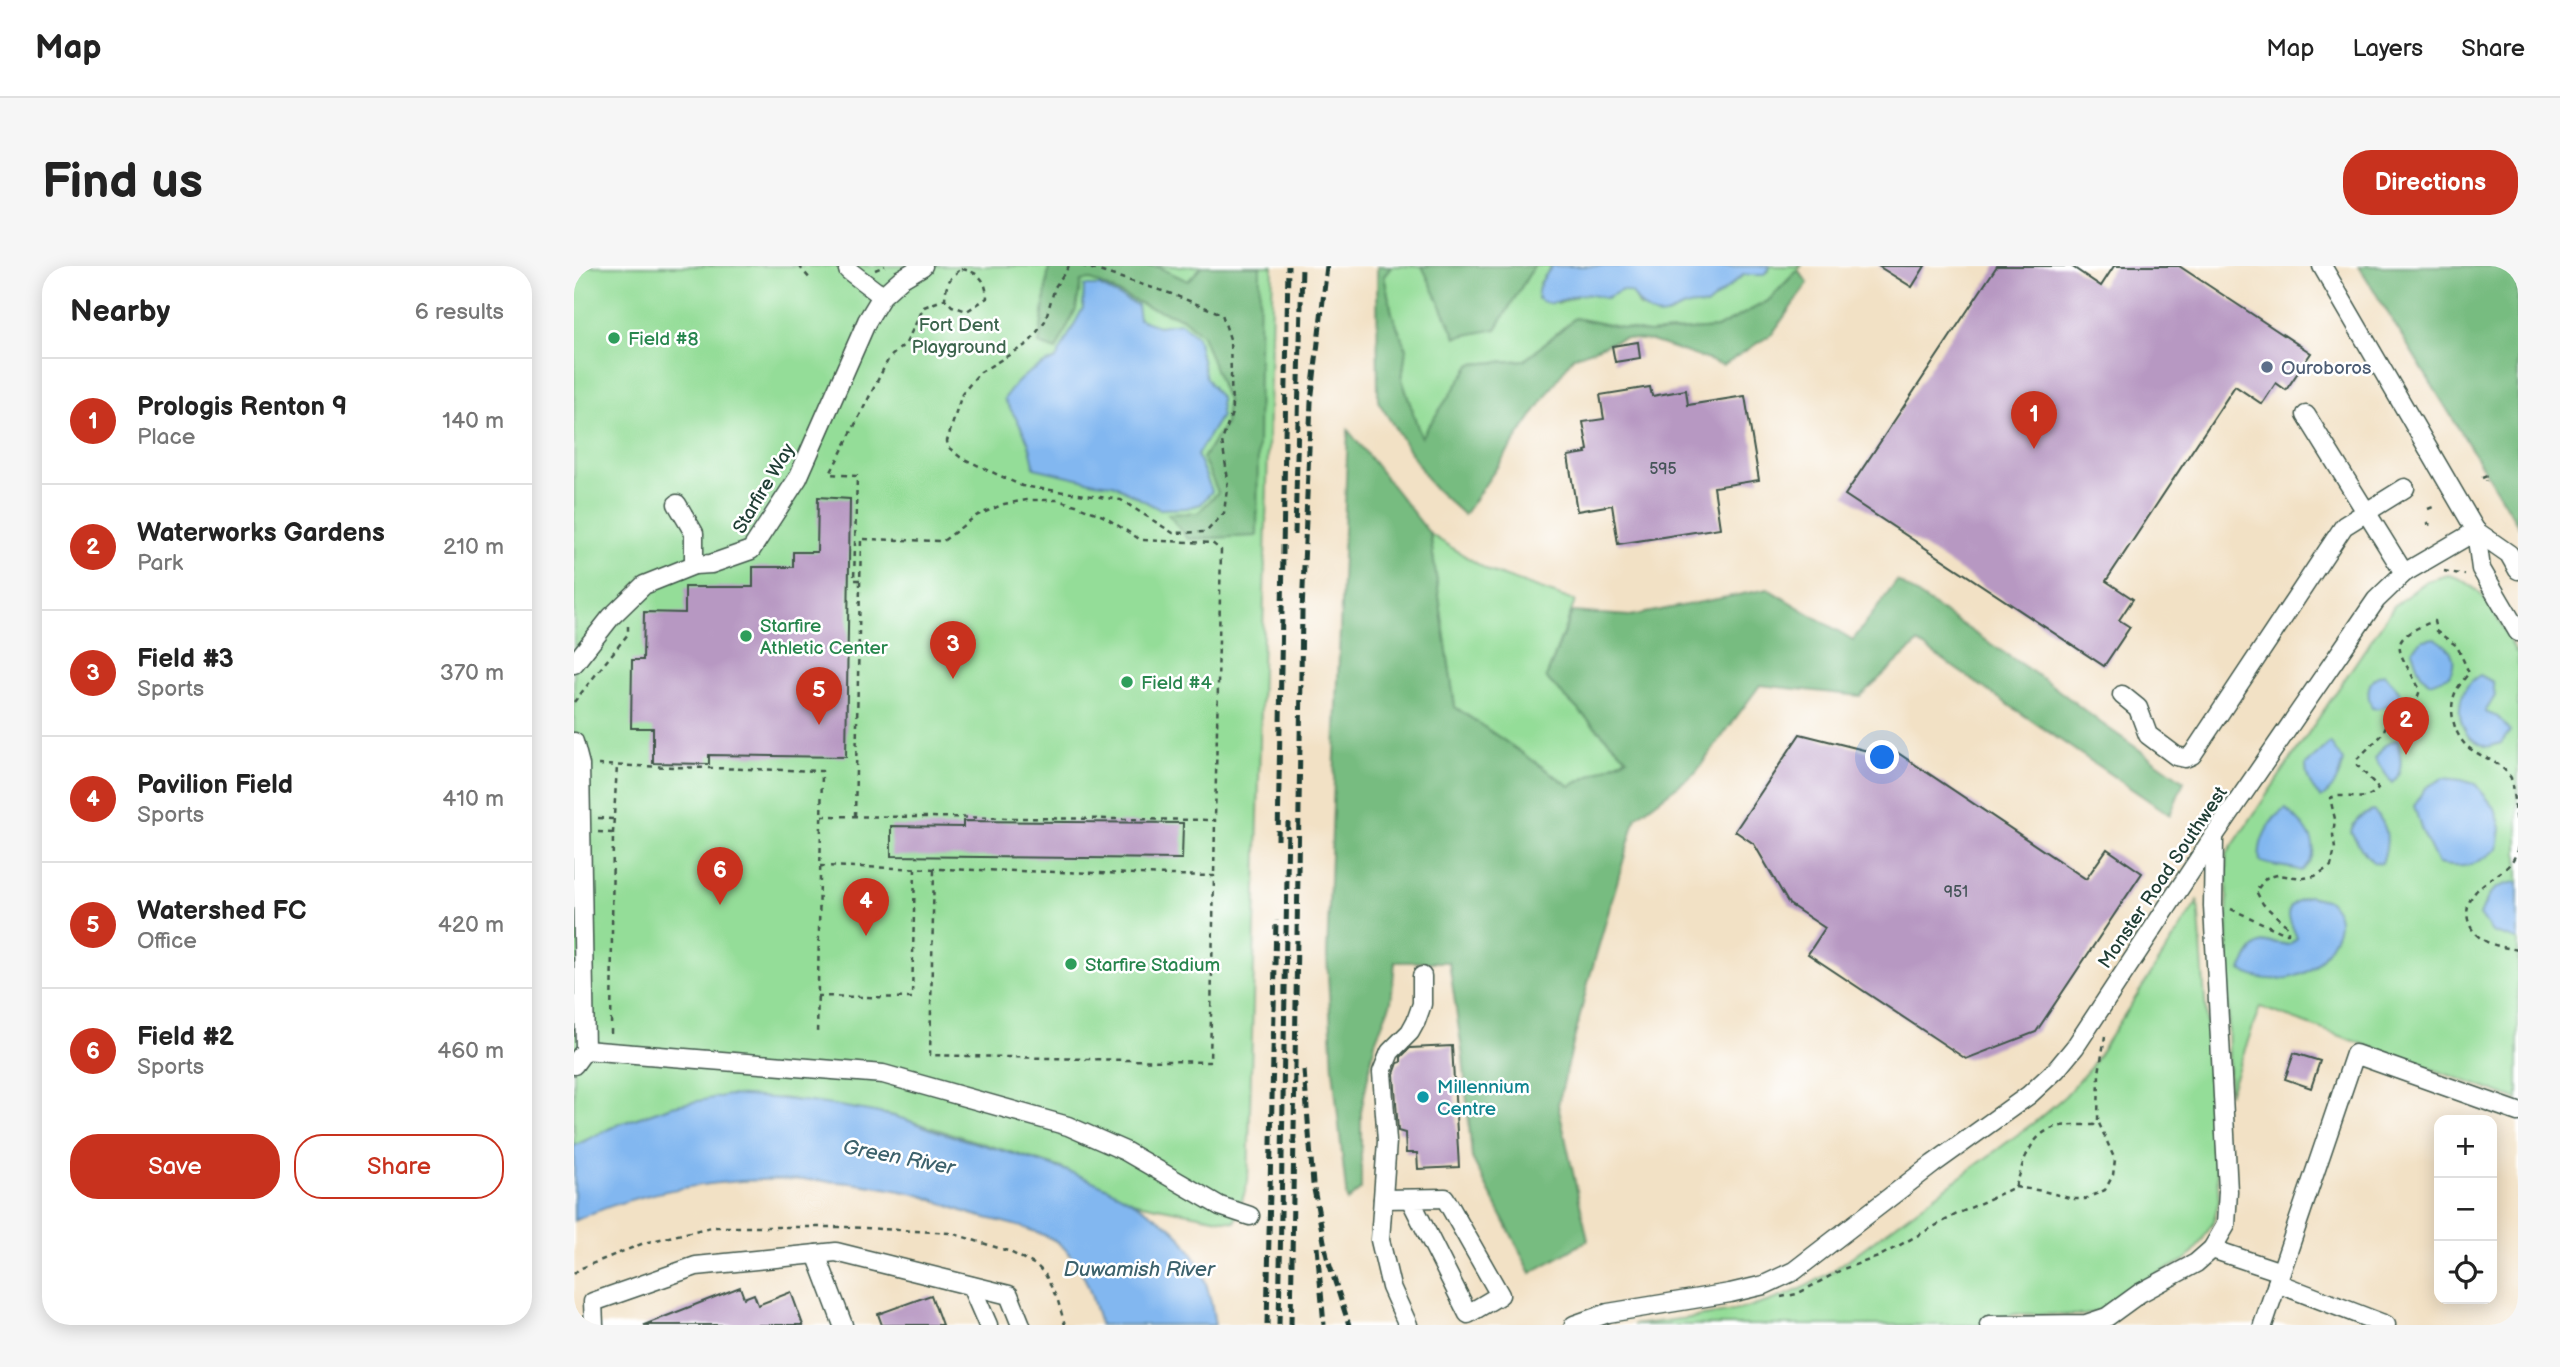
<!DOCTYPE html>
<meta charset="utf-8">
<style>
body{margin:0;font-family:"Balsamiq Sans",sans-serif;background:#f6f6f6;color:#222}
.controls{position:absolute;right:21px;bottom:21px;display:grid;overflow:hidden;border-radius:14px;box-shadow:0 4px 18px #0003}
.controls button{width:63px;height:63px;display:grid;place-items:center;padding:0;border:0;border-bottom:2px solid #e0e0e0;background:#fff;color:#222;font:35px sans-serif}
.you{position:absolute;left:1309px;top:492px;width:24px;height:24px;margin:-18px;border:5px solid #fff;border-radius:50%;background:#1a73e8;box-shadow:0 0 0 10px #1a73e833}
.badge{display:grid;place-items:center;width:46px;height:46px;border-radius:50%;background:#c8321e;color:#fff;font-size:23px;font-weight:700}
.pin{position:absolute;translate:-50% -58px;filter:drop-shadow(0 2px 4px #0008)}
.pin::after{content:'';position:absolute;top:37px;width:24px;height:21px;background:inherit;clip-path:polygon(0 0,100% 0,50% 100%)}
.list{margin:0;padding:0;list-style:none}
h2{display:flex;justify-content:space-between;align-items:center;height:91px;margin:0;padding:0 28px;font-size:30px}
h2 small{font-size:23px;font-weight:400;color:#767676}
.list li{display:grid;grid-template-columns:46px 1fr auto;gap:21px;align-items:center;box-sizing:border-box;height:126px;padding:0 28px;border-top:2px solid #e0e0e0}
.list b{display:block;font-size:26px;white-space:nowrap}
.list p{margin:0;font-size:23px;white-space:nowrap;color:#767676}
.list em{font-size:23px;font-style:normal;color:#767676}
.actions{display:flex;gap:14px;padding:21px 28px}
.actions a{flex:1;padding:16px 0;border:2px solid #c8321e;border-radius:28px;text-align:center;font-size:24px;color:#c8321e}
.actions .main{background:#c8321e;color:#fff}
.icon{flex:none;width:38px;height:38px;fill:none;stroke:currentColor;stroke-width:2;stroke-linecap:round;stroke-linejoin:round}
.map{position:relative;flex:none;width:1944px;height:1059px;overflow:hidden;border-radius:28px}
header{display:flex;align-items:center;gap:42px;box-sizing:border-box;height:98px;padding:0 35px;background:#fff;border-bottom:2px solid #e0e0e0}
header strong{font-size:33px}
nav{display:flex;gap:38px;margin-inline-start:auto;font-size:24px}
.intro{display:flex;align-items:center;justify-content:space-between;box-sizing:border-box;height:168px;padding:0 42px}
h1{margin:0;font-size:49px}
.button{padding:18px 32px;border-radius:28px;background:#c8321e;color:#fff;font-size:24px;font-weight:700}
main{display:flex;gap:42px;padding:0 42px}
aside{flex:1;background:#fff;border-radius:28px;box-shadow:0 4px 18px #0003}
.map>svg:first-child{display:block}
.green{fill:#94dd98;stroke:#5a8d66;stroke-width:2}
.forest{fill:#77bc80;stroke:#4b7c5a;stroke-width:2}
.water{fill:#82b7f0;stroke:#507a92;stroke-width:2}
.building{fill:#b798c2}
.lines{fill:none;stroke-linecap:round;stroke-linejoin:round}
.minor-casing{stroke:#3f564a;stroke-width:21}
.path{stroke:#3f564a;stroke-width:2.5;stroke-dasharray:5 5;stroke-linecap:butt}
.minor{stroke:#fff;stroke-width:18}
.rail{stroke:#1f3d34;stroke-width:5;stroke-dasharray:10 5;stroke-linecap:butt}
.leisure-dot{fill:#2e9e5b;stroke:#fff;stroke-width:2.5}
.service-dot{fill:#5c6f8a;stroke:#fff;stroke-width:2.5}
.culture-dot{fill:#0f9aa8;stroke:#fff;stroke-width:2.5}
.labels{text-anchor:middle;stroke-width:5;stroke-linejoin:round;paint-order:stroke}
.number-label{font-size:16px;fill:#455458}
.park-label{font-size:19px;fill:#3c654d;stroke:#fff}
.leisure-label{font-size:19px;fill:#27864d;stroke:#fff;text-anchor:start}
.service-label{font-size:19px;fill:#4e5e75;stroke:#fff;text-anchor:start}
.street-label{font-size:19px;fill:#1f3d34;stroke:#fff}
.culture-label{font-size:19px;fill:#0d838f;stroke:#fff;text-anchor:start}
.water-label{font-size:21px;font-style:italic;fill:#3d626c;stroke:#fff}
</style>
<header>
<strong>Map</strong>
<nav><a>Map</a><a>Layers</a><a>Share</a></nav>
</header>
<div class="intro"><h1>Find us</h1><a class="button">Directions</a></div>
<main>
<aside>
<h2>Nearby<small>6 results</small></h2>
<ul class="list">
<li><span class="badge">1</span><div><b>Prologis Renton 9</b><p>Place</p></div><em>140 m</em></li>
<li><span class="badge">2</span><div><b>Waterworks Gardens</b><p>Park</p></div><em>210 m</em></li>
<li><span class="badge">3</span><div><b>Field #3</b><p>Sports</p></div><em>370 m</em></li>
<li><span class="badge">4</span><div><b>Pavilion Field</b><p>Sports</p></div><em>410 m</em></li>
<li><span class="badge">5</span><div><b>Watershed FC</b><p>Office</p></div><em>420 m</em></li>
<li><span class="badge">6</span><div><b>Field #2</b><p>Sports</p></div><em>460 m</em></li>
</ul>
<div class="actions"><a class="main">Save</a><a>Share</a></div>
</aside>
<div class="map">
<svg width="1944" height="1059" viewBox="0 0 1944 1059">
<rect width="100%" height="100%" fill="#fff"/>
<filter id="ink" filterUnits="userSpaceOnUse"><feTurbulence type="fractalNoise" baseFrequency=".0143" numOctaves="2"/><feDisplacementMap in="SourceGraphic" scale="14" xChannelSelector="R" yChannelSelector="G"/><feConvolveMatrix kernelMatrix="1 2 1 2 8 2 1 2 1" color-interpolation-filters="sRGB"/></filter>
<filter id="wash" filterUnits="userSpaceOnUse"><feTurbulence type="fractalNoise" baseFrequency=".00686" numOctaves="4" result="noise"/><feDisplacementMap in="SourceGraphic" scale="28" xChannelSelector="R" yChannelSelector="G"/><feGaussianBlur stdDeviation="1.57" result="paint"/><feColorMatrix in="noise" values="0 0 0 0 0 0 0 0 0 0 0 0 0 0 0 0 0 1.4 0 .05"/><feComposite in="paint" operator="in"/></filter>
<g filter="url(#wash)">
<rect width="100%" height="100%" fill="#f2e1c5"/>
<!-- green -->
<g class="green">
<polygon points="0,0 699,0 674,916 661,956 563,937 485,901 317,849 208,832 98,840 43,859 0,880"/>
<polygon points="818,0 848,0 856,14 922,63 960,0 978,0 966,17 984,38 1004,29 1017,27 1032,32 1048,24 1058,27 1066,41 1093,49 1116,38 1132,40 1169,9 1185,9 1194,5 1196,0 1227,0 1194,35 1143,62 1074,67 1001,52 951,94 897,98 847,172 828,113 832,83 818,47 810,10"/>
<polygon points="856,268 915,305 1001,335 972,412 1053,492 996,520 881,441"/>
<path d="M 1874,309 C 1912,317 1926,359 1944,390 L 1944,834 L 1686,741 L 1655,828 L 1653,588 L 1820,340 L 1853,315 Z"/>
<path d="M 1624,635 L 1645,935 L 1639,957 L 1620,986 L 1611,994 L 1567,1016 L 1532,1043 L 1511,1049 L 1441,1048 L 1409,1059 L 1059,1059 C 1135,1049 1198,1047 1264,1001 L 1462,855 L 1491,830 L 1516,802 Z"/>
</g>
<!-- forest -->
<g class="forest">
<polygon points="475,0 582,0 614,15 628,0 686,0 683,270 614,273 594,248 624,247 644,226 629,192 651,158 653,135 628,69 608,52 572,40 517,14 507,15 502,43 482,84 465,78"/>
<polygon points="803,0 818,0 810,10 818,47 832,83 828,113 847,171 897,98 951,94 1001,52 1074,67 1143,62 1194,35 1224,4 1234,17 1198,68 1149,99 1078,75 1049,72 999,91 890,249 857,219 804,135"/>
<polygon points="848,0 960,0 922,63 882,71"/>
<polygon points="1785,0 1944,0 1944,259"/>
<polygon points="774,164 856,268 881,441 996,520 1053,492 972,412 998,346 1056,350 1194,323 1279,374 1323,315 1475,417 1527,457 1610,515 1596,549 1344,377 1286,430 1186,419 1122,506 1062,551 1014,717 984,839 1014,974 957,1007 898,892 889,791 875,696 821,696 817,736 801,776 787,845 787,923 773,935 759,803 753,689"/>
</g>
<!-- water -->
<g class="water">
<path d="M 978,0 L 1196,0 L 1190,9 L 1169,9 L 1132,40 C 1098,32 1088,74 1058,27 L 1048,24 L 1032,32 C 1022,31 1014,26 1003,29 C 987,33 981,43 964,33 C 962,19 971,11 978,0 Z"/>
<path d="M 510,20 L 525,20 L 563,39 L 565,53 L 584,60 L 607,57 L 623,71 L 632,112 L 646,132 L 647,150 L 623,189 L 638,225 L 627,238 L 612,242 L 585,243 L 539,218 L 521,216 L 460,202 C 458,175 444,155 430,133 C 445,111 457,103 482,93 L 509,42 Z"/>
<path d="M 1861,372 C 1877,382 1885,392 1875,410 L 1856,417 C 1845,409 1842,397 1838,384 L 1849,374 Z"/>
<path d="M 1810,408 L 1826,426 L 1826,432 C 1817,438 1809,444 1798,442 C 1792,428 1792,412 1810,408 Z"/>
<path d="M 1906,409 L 1919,416 L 1921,430 L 1911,446 L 1924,451 L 1936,465 L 1927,477 L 1912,481 C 1906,477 1897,474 1893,468 C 1880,448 1885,421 1906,409 Z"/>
<path d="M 1824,473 C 1826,487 1831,507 1818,517 L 1801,493 L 1811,479 Z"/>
<path d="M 1756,477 L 1769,495 C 1765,511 1761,523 1747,532 C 1737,521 1732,513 1732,499 Z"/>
<path d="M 1869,512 L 1887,514 L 1901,518 L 1921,542 L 1927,562 L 1924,583 C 1902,599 1890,604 1864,598 L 1848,565 L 1840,540 L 1851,522 Z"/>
<path d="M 1712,543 C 1732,560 1754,583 1727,605 C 1714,599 1698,602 1686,595 C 1683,576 1696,551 1712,543 Z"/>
<path d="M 1799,545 C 1816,559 1815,577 1808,597 L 1799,596 L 1788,584 L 1777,566 C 1780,554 1787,549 1799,545 Z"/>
<path d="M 1942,616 L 1944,618 L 1944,673 L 1942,674 L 1918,666 L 1906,649 C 1915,627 1918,620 1942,616 Z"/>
<path d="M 1735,630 L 1755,635 C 1758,639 1763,644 1764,649 C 1767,659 1763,667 1759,675 C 1754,683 1750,691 1743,698 C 1725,716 1687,718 1667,704 C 1680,677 1685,672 1715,679 L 1723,672 C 1714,649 1706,640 1735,630 Z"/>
<path d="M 155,829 C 208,832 262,838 314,849 C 335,853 354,863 375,869 C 444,890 518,905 578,948 C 586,954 596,959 603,967 C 628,994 636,1024 641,1059 L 526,1059 C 518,1030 509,995 483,976 C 462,962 422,955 397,948 C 377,942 358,931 337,927 C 232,904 99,909 0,955 L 0,880 L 43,859 L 98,840 Z"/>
</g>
<g id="blocks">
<!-- building -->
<g class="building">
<polygon points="1304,0 1351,0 1338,21"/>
<polygon points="1423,0 1497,0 1527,20 1540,0 1605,0 1737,87 1712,124 1702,117 1688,138 1661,120 1532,315 1559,333 1545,354 1556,361 1530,400 1271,229"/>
<polygon points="1064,76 1066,92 1041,96 1038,80"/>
<polygon points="1076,121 1078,130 1112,124 1114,139 1171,130 1185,214 1140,221 1146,262 1044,278 1038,239 1003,245 994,190 1012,187 1011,185 1014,184 1009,156 1030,153 1026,129"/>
<polygon points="244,231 276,233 272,491 135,489 135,498 79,497 79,462 57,462 58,394 69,394 70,346 111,347 111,321 179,321 179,301 219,301 219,286 243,286"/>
<polygon points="1226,468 1302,487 1309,477 1512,613 1533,583 1568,607 1462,766 1392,793 1234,688 1251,662 1215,638 1180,578 1161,565"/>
<polygon points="389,555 609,557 608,593 317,590 317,560 389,561"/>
<polygon points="878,780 885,901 844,903 843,887 832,887 831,867 824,865 820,808 824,797 827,796 827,791 836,782"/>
<polygon points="1720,787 1746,795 1737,822 1711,813"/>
<polygon points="166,1021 170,1032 180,1028 184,1039 217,1026 229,1059 70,1059"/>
<polygon points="357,1029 368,1059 308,1059 304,1048"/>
</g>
</g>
</g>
<g filter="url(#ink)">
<use href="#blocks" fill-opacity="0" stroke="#3f564a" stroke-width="2"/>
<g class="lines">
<defs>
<g id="minor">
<polyline points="1748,0 1902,265 1907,303 1944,366"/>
<polyline points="274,4 308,30"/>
<polyline points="1732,149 1830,307"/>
<polyline points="103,238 120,267 120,299"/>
<polyline points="1902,265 1935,288 1944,304"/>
<polyline points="0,398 37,351 70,319 120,299 137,298 177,284 224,212 293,55 308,30 327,13 349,0"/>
<polyline points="1548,429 1564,442 1574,469 1602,490 1611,492 1618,489 1770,260 1831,222"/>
<polyline points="0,476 6,499 11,784 0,799"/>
<polyline points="11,784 309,808 494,860 551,885 646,940 676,950"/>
<polyline points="809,933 871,932 926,1029 894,1048 836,933"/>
<polyline points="1638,983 1707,1006"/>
<polyline points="242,988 269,1059"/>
<polyline points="1703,1017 1812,1059"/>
<polyline points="397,1020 414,1059"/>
<polyline points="20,1059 19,1036 122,1000 262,986 435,1029 447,1059"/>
<polyline points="834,1059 817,1021 806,974 813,875 808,806 816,786 836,766 842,755 848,738 848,710"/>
<polyline points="1000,1059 1034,1047 1156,1027 1190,1019 1220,1005 1359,898 1455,829 1482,804 1501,781 1640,570 1802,334 1830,307 1902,265"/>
<polyline points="1415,1059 1512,1058 1533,1051 1566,1027 1622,997 1638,983 1652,959 1654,925 1639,640 1640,570"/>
<polyline points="1689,1059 1781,788 1944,846"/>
</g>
</defs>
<!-- minor casing -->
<use href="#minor" class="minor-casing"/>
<!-- path -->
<g class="path">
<polyline points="225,0 237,14"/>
<polyline points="495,0 481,21 471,55 455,77 405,107 388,128 373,175 374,181 386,191 448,220 547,234 599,267 632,266 650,247 654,214 648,175 658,147 656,73 648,48 595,27 509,0"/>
<path d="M 388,3 C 406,7 412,14 413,32 L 393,45 L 378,40 L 371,33 C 372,18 375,11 388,3 Z"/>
<polyline points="301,4 311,0"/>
<polyline points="1908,212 1913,210 1912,215"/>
<polyline points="1854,243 1859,241"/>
<polyline points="1852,257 1857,259"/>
<polyline points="1870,305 1891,309"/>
<polyline points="286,314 280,314 283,210 256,208 315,92 332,77 350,41 371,33"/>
<polyline points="0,436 54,368 54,360"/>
<polyline points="24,499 248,505 243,770"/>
<polyline points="248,550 641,554 640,610"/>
<polyline points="281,550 287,273 369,275 402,250 430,238 453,234 483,234 502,239 529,250 567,274 638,277 647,284 641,554"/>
<polyline points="24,552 39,553"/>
<polyline points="24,566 38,567"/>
<path d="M 1944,581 C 1939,605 1919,608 1904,623 C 1885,642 1892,669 1918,678 C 1926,681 1935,682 1944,684"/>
<polyline points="246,600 640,610 636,796 356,789 360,603"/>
<path d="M 1657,643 L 1710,667 L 1714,667 L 1714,661 L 1689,638 L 1682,625 L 1692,612 L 1703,609 L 1730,612 L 1741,610 L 1757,600 L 1761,583 L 1759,569 L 1761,553 L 1756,532 C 1773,525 1788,540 1804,523 L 1801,518 L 1783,499 L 1783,493 L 1807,470 L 1816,452 L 1841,439 L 1846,424 C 1825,383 1808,375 1860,355 L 1862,365 L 1883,380 L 1895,407 C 1891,412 1885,419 1882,425 C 1873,443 1880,473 1898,484 C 1912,493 1928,497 1937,512 L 1944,564"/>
<polyline points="243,730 338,732 341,603"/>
<polyline points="37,768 39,567 43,500"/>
<polyline points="1441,921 1469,925 1499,933 1511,933 1531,924 1539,909 1541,894 1524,855"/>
<polyline points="0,1008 5,1003 70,977 137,961 273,961 377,967 434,985 462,999 471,1008 484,1035 491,1059"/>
<path d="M 1207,1031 L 1223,1028 L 1269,1003 L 1304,991 L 1383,948 L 1441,921 C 1446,911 1447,900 1452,890 C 1468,856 1487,859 1520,859 L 1524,854 L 1525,807 L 1531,770"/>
</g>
<!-- minor -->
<use href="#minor" class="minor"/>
<!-- rail -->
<g class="rail">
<polyline points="721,269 728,0"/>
<polyline points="704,574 714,0"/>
<polyline points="730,804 739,918 753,991 775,1059"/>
<polyline points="743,981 750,1059"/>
<polyline points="693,1059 702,654"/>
<polyline points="705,1059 714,556"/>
<polyline points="717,1059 728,346 737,136 753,0"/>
</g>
</g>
</g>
<!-- markers -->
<g class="leisure-dot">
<circle cx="40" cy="72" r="7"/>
<circle cx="172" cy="370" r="7"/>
<circle cx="553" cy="416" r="7"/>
<circle cx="497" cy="698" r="7"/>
</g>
<circle class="service-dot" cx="1693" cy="101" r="7"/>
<circle class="culture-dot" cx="849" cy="831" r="7"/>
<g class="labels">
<!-- number labels -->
<g class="number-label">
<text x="1089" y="208">595</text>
<text x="1382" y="631">951</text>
</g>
<!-- park labels -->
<g class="park-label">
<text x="385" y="65">Fort Dent<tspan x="385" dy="22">Playground</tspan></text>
</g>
<!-- leisure labels -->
<g class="leisure-label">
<text x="54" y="79">Field #8</text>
<text x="186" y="366">Starfire<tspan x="186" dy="22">Athletic Center</tspan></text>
<text x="567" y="423">Field #4</text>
<text x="511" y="705">Starfire Stadium</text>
</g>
<!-- service labels -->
<g class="service-label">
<text x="1707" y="108">Ouroboros</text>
</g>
<!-- street labels -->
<g class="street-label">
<text transform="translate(189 222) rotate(-59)" y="7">Starfire Way</text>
<text transform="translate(1588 611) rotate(-56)" y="7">Monster Road Southwest</text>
</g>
<!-- culture labels -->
<g class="culture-label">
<text x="863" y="827">Millennium<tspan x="863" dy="22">Centre</tspan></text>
</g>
<!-- water labels -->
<g class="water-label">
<text transform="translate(325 891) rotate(11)" y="7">Green River</text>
<text x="565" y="1010">Duwamish River</text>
</g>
</g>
</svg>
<div class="controls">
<button>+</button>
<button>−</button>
<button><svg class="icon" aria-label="locate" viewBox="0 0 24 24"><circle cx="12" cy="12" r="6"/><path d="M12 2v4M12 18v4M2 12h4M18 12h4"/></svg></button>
</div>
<div class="you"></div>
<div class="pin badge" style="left:1460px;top:183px">1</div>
<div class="pin badge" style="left:1832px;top:489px">2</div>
<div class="pin badge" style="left:379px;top:413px">3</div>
<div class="pin badge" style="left:292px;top:670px">4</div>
<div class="pin badge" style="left:245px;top:459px">5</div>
<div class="pin badge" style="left:146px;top:639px">6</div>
</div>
</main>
